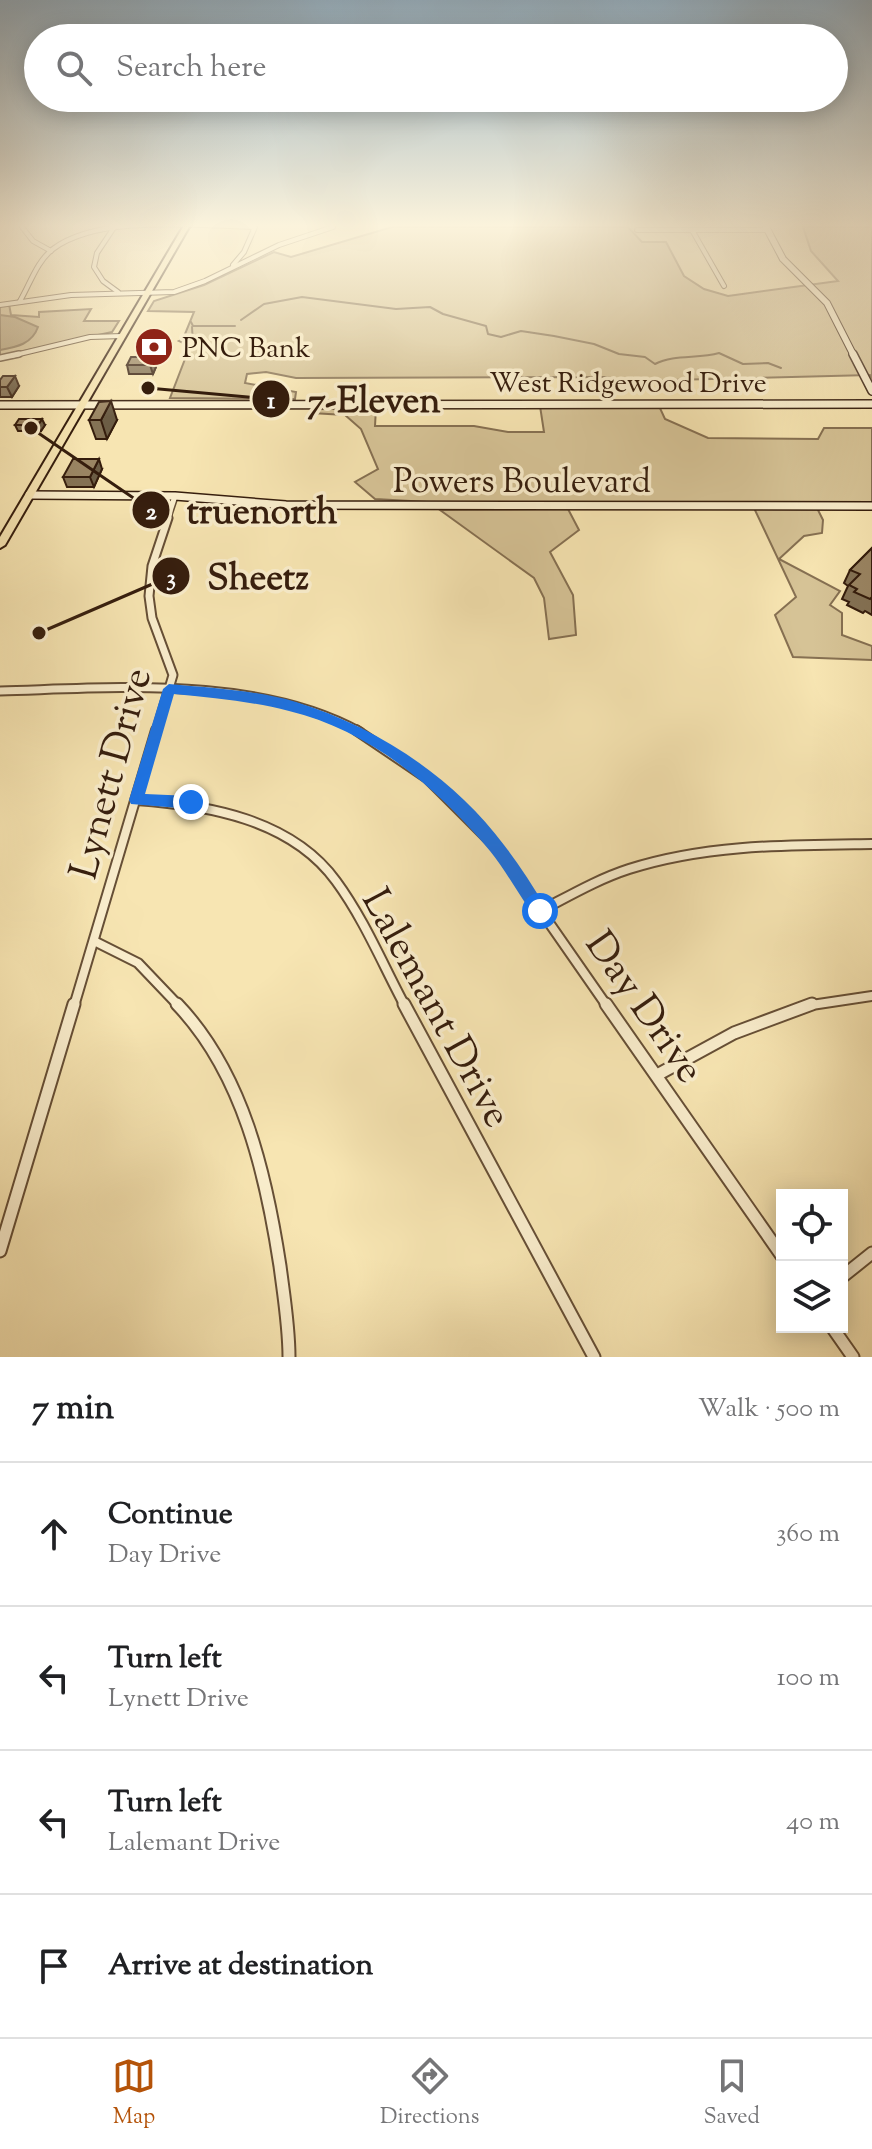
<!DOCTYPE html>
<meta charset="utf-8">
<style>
body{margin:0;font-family:"Sorts Mill Goudy",serif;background:#f6f6f6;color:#202124}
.controls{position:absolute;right:24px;bottom:24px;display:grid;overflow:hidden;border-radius:0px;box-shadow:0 4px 20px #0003}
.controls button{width:72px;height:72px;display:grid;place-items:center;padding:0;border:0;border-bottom:2px solid #e0e0e0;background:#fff;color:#202124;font:40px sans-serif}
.stop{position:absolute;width:24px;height:24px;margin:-18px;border:6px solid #1a73e8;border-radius:50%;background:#fff}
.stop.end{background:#1a73e8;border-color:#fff;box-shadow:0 2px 8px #0008}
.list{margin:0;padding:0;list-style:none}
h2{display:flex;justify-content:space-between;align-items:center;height:104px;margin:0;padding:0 32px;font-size:34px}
h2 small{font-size:26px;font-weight:400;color:#757577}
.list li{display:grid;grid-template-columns:52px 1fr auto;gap:24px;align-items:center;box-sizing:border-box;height:144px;padding:0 32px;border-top:2px solid #e0e0e0}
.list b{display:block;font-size:30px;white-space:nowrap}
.list p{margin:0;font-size:26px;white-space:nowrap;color:#757577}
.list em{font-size:26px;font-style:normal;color:#757577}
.icon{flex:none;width:44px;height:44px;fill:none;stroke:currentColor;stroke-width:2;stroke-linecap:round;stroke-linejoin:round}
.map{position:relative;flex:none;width:872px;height:1357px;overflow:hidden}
.search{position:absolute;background:#fff;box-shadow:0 4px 20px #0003;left:24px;right:24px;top:24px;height:88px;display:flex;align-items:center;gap:20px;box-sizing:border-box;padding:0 28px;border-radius:44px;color:#757577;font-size:30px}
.sheet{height:680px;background:#fff}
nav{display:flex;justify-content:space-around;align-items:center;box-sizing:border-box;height:112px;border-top:2px solid #e0e0e0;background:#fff;font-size:22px;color:#757577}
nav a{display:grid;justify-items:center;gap:4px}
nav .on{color:#b45309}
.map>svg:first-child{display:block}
.green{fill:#d6c396;stroke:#867052;stroke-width:2}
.water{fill:#b5a17a;stroke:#826c4e;stroke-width:2}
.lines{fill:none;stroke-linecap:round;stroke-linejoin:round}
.stream{stroke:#826c4e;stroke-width:2}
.street-far4-casing{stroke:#664f36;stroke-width:6}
.street-far3-casing{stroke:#664f36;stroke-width:8}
.street-far2-casing{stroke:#664f36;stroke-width:11}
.street-far1-casing{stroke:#664f36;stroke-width:12}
.street-casing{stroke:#664f36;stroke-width:15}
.secondary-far1-casing{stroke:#351d0d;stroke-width:8}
.secondary-casing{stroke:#351d0d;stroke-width:10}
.primary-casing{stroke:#351d0d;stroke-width:4}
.street-far4{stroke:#faeecd;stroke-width:4}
.street-far3{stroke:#faeecd;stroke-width:5}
.street-far2{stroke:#faeecd;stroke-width:7}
.street-far1{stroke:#faeecd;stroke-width:8}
.street{stroke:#faeecd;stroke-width:11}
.secondary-far1{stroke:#faeecd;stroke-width:6}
.secondary{stroke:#faeecd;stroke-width:7}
.primary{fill:#f7e5b2;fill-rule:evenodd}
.wall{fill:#847255;stroke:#351d0d;stroke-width:2}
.shaded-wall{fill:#6c5d45;stroke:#351d0d;stroke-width:2}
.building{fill:#9a8563;stroke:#351d0d;stroke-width:2}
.route{fill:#1a73e8}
.labels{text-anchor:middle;stroke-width:7;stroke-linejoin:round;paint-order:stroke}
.far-poi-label{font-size:28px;fill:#351d0d;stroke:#faeecd;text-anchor:start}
.far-street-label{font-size:28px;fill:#351d0d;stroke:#faeecd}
.street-label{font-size:34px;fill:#351d0d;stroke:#faeecd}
.near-street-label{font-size:40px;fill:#351d0d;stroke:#faeecd}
.leader{fill:none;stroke:#351d0d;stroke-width:3}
.callout-dot{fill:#351d0d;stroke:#faeecd;stroke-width:3}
.mark-label{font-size:24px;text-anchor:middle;font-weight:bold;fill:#fff}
.callout-label{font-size:36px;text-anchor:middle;font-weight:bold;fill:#351d0d;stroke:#faeecd;stroke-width:7;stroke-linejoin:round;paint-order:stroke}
</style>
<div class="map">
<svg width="872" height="1357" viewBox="0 0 872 1357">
<rect width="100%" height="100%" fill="#f7e5b2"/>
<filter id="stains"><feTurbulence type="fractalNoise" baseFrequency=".0025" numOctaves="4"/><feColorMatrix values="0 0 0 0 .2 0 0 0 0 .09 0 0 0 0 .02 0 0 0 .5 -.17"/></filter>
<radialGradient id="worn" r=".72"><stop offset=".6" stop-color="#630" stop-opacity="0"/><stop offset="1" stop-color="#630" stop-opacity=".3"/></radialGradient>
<!-- green -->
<g class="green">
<polygon points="392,227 628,227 642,242 666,242 684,276 704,289 728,296 838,281 811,251 803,227 872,227 872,378 870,375 628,381 605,377 296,378 266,372 247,374 245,383 296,392 295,399 170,398 190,346 179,341 183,339 194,312 148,311 154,301 204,285 274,252 291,257"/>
<polygon points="9,304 11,315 39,317 39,312 91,309 84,321 119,321 112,332 0,356 0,306"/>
<polygon points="540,406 659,406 665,419 708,438 818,439 824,428 872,428 872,502 446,503 375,499 355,482 378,469 361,429 345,415 312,413 312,408 376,408 375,426 474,426 508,432 544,432"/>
<polygon points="754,508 817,508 823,520 822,533 804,536 779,559 840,591 830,605 842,613 842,635 872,646 872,660 793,657 775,615 796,597"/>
<polygon points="568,509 579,530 550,552 573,595 576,635 549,639 544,598 534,578 440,510"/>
</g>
<!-- water -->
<path class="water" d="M 0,315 L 15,317 L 38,327 C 32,344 17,347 0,350 Z"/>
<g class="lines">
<!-- stream -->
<g class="stream">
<path d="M 241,320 L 264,304 L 302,297 L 396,309 L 430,307 L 443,314 L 486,326 L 488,334 L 501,337 L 521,331 L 554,336 L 594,344 L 619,354 L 645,357 L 655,364 C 674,354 698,359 719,353 L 743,364 L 768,363 L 781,368"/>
<polyline points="191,322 193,326 235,326"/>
<polyline points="192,327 193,344 198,348"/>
</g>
<defs>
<g id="street-far4">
<polyline points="22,227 33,241 51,251"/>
<polyline points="113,229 97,253 94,267 103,281 118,292"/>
<polyline points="637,230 766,230"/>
<polyline points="692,230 724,286"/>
<path d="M 20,301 C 30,284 37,261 53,249 C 99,214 200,226 255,227 L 244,252 L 233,265"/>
<polyline points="0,305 71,295 174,292 205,281 279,245 333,227"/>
<polyline points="11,356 90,337 122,336"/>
</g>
<g id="street-far3">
<polyline points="0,358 19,354"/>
<polyline points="167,520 175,496"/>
</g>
<g id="street-far2">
<path d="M 0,691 C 113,688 257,675 360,732"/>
<polyline points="156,732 173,675 152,618 149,596 152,566 168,518"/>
</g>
<g id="street-far1">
<polyline points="356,730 427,778 497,848 607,1006"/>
<path d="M 136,800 C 207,805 291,819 336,881 C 364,919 383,965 405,1006"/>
<path d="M 540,911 C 569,896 598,879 629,869 C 707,844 790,845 872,844"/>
<polyline points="94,941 138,963 179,1006"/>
<polyline points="74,1006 156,730"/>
<polyline points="805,1006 872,996"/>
</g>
<g id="street">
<path d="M 177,1004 C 243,1073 266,1174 280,1266 C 284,1297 289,1326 289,1357"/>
<polyline points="404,1004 594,1357"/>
<polyline points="606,1004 782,1256"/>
<polyline points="657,1075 734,1033 812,1004"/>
<polyline points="0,1251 74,1004"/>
<polyline points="842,1277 872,1253"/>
<polyline points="832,1327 853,1357"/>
</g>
<polyline id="secondary-far1" points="766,227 783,259 827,303 854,356"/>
<g id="secondary">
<polyline points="853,354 872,391"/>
<polyline points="0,405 872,404"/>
<polyline points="29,495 175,496 286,505 872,506"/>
</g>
<polygon id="primary" points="183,227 189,227 5,545 0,548 0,537"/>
</defs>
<!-- street-far4 casing -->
<use href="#street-far4" class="street-far4-casing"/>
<!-- street-far3 casing -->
<use href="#street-far3" class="street-far3-casing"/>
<!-- street-far2 casing -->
<use href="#street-far2" class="street-far2-casing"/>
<!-- street-far1 casing -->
<use href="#street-far1" class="street-far1-casing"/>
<!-- street casing -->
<use href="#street" class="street-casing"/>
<!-- secondary-far1 casing -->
<use href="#secondary-far1" class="secondary-far1-casing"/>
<!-- secondary casing -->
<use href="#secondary" class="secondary-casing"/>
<!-- primary casing -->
<use href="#primary" class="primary-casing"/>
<!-- street-far4 -->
<use href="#street-far4" class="street-far4"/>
<!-- street-far3 -->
<use href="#street-far3" class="street-far3"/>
<!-- street-far2 -->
<use href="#street-far2" class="street-far2"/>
<!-- street-far1 -->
<use href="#street-far1" class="street-far1"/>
<!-- street -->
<use href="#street" class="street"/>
<!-- secondary-far1 -->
<use href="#secondary-far1" class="secondary-far1"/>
<!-- secondary -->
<use href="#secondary" class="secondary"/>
<!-- primary -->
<use href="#primary" class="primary"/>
</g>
<!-- wall -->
<g class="wall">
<polygon points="154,357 156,367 153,374 129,374 127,365"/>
<polygon points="0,380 19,386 12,397 0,397"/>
<polygon points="89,420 117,420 107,439 96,439"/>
<polygon points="15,425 45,425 41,431 18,431"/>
<polygon points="102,469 94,487 67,487 63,477"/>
<polygon points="872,548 872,615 865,611 863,613 847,605 849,602 842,599 848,586 844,583 850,570"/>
</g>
<!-- shaded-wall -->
<g class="shaded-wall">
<polygon points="154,357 156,367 153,374 150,365"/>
<polygon points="15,376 19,386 12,397 7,387"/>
<polygon points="111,401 117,420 107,439 101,420"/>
<polygon points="42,419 45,425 41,431 38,425"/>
<polygon points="99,459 102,469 94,487 90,477"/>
</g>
<!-- building -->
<g class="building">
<polygon points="131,357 154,357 150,365 127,365"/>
<polygon points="3,376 15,376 7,387 0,387 0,380"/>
<polygon points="111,401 101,420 89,420 99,402"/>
<polygon points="19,419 42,419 38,425 15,425"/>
<polygon points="73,459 99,459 90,477 63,477"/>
<polygon points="872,548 872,597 870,599 854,592 857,589 849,585 860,574 850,570"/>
</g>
<!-- sky -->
<linearGradient id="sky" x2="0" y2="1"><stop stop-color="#93acbc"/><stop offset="0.54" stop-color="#fbf3dc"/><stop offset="1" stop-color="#fbf3dc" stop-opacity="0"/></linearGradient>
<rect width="872" height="417" fill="url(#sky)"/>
<!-- route -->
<path class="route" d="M 169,684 C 211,688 255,690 296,702 C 377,727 453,777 504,845 C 519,864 532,885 545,906 L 545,916 L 534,916 C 519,895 506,871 490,851 C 438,788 369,730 289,711 C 251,701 213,698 174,694 L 145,794 L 191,796 L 198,802 L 191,809 L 131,804 L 129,800 L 163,689 Z"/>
<!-- icons -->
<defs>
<symbol id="bank-disc" viewBox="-11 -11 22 22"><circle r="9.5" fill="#8f2418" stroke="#faeecd"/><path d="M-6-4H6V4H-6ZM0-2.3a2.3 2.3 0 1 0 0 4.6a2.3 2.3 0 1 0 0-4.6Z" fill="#fff"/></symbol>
</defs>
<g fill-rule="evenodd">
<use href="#bank-disc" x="132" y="325" width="44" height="44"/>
</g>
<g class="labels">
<!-- far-poi labels -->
<g class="far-poi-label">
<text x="182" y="357">PNC Bank</text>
</g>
<!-- far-street labels -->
<g class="far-street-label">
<text x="628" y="392">West Ridgewood Drive</text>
</g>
<!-- street labels -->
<g class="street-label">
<text x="522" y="492">Powers Boulevard</text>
</g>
<!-- near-street labels -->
<g class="near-street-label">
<text transform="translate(109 773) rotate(-75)" y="14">Lynett Drive</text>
<text transform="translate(646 1006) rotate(55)" y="14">Day Drive</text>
<text transform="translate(438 1007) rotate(61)" y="14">Lalemant Drive</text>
</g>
</g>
<!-- callouts -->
<path class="leader" d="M148 388L271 399M31 428L151 510M39 633L171 576"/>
<g class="callout-dot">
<circle cx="148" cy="388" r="8"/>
<circle cx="31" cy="428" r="8"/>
<circle cx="39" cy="633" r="8"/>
<circle cx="271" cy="399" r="20"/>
<circle cx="151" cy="510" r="20"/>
<circle cx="171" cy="576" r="20"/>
</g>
<g class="mark-label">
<text x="271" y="408">1</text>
<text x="151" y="519">2</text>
<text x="171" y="585">3</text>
</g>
<g class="callout-label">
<text x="374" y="412">7-Eleven</text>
<text x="262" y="523">truenorth</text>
<text x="258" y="589">Sheetz</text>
</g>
<rect width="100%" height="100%" filter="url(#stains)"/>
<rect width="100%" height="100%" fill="url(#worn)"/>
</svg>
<div class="controls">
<button><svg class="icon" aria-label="locate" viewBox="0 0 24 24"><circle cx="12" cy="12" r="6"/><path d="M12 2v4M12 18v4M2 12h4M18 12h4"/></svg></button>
<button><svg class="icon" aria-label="layers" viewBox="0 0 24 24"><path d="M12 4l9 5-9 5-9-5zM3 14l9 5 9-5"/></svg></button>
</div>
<div class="stop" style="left:540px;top:911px"></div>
<div class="stop end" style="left:191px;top:802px"></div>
<div class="search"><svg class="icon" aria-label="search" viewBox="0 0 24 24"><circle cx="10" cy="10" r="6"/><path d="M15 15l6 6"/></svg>Search here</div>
</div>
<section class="sheet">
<h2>7 min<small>Walk · 500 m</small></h2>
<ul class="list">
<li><svg class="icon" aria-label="ahead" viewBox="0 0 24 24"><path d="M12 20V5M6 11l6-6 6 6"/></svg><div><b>Continue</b><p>Day Drive</p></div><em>360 m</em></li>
<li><svg class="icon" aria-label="left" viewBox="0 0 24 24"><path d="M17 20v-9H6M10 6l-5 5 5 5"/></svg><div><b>Turn left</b><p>Lynett Drive</p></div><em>100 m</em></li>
<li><svg class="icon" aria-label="left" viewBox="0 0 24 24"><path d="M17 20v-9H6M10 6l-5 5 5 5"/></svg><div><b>Turn left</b><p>Lalemant Drive</p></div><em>40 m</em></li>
<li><svg class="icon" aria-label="arrive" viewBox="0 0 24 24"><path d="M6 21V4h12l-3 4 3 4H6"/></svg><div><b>Arrive at destination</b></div></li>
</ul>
</section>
<nav>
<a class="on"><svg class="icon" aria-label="map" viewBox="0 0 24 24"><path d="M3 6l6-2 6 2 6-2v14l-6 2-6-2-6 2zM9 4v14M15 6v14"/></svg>Map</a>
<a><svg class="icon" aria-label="directions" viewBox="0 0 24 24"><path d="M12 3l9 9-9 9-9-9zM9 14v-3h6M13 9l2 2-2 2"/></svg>Directions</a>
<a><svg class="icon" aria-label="saved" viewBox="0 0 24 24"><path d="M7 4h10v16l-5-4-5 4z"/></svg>Saved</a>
</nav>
